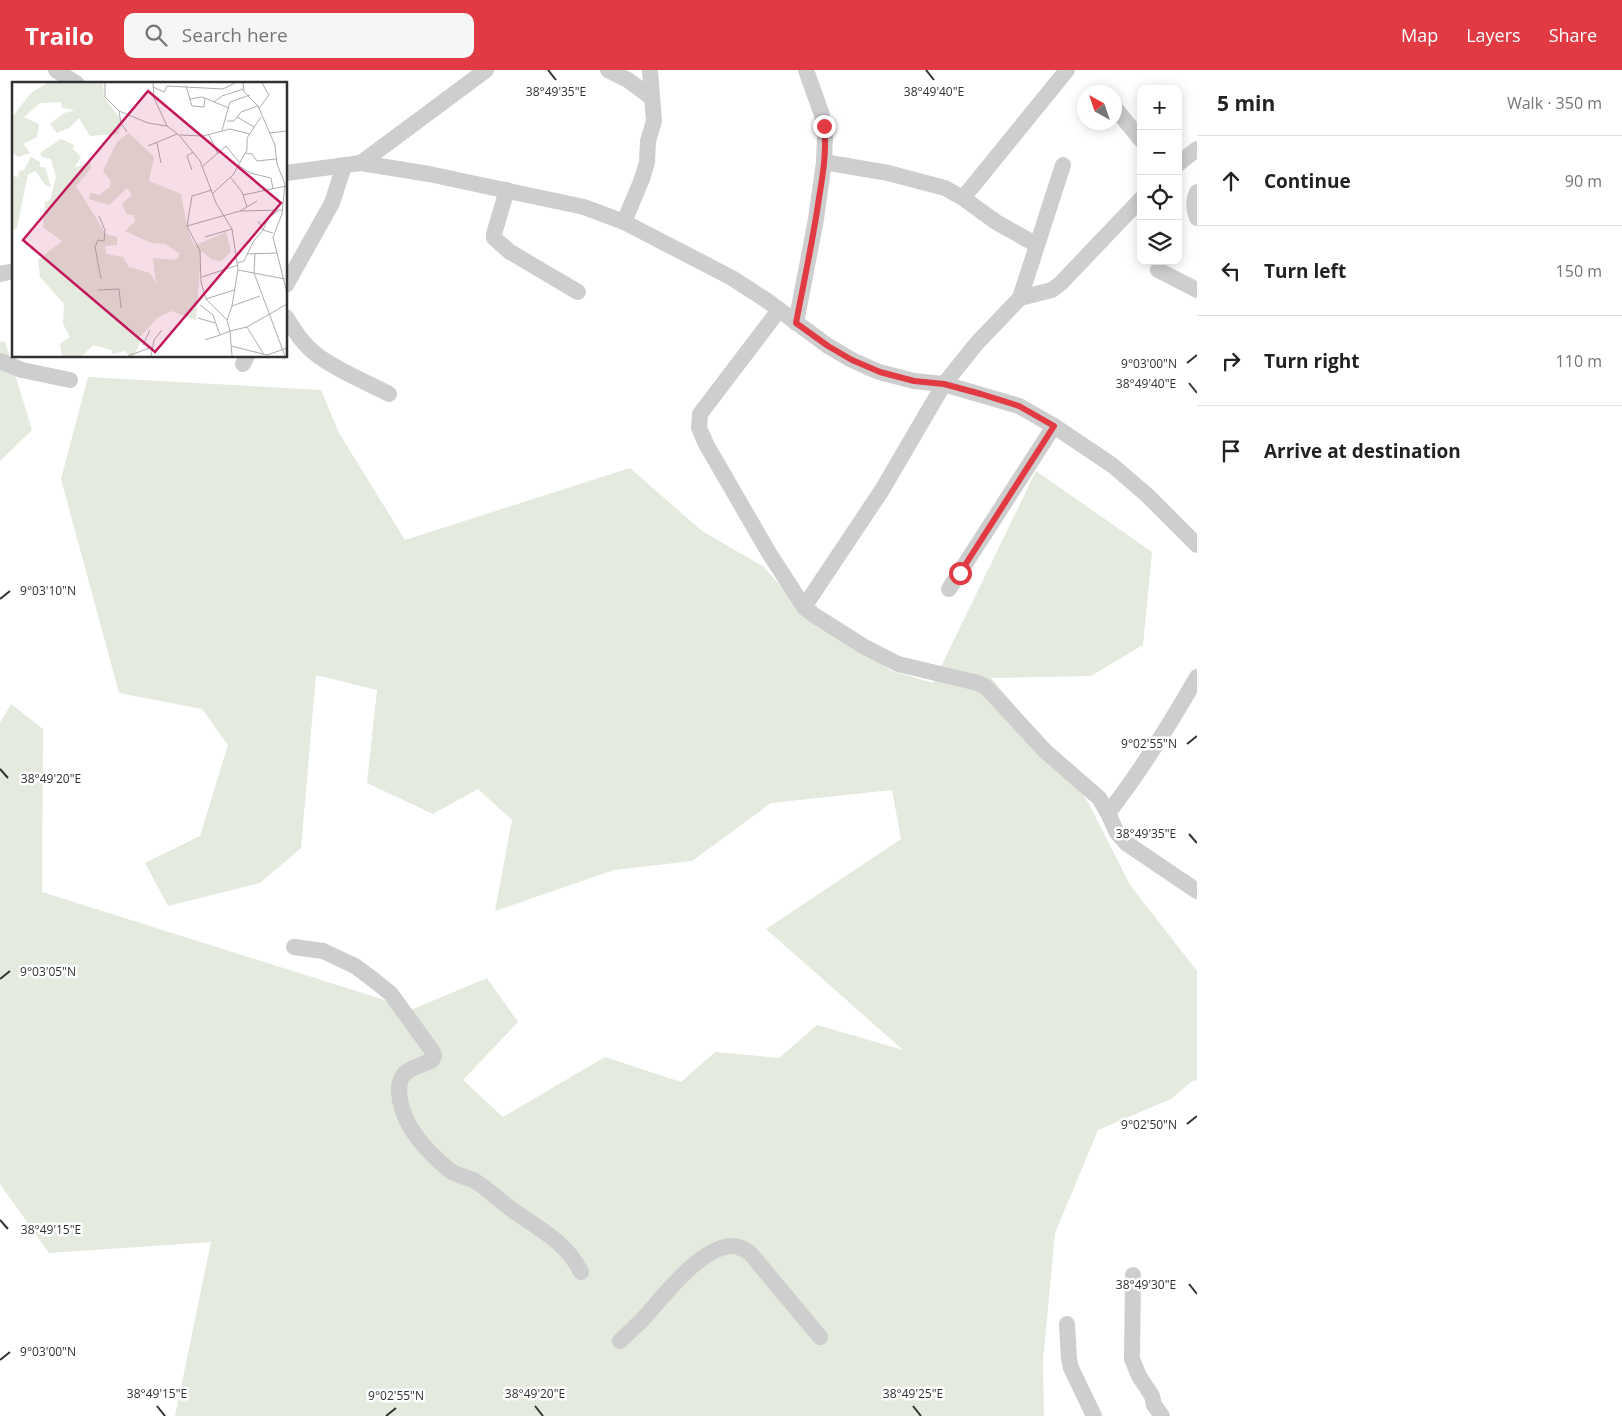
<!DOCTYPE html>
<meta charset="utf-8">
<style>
body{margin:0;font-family:"Open Sans",sans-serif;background:#f6f6f6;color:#222}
.controls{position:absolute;right:15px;top:15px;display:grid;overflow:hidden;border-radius:10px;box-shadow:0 2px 12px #0003}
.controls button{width:45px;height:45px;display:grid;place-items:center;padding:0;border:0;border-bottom:1px solid #e0e0e0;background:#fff;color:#222;font:25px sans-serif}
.compass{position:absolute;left:1077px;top:15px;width:45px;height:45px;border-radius:50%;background:#fff;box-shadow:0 2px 12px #0003;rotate:320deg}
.stop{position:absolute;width:15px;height:15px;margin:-11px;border:4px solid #e13a43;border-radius:50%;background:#fff}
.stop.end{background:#e13a43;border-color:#fff;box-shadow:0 1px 5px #0008}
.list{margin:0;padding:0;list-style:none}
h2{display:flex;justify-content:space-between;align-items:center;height:65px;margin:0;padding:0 20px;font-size:21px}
h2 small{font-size:16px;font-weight:400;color:#767676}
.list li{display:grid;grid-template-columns:32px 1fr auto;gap:15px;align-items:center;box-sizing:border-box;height:90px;padding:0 20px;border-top:1px solid #e0e0e0}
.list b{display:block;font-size:19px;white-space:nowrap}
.list em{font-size:16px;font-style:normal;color:#767676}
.icon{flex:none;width:28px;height:28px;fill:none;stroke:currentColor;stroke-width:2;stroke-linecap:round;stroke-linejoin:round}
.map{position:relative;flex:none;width:1197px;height:1346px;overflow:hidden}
header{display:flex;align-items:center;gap:30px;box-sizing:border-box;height:70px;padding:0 25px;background:#e13a43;color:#fff}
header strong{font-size:24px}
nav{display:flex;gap:28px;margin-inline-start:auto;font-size:18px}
.search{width:350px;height:45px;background:#f6f6f6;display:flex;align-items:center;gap:12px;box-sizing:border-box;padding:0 18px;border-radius:10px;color:#767676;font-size:19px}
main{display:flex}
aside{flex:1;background:#fff}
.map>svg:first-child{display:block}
.green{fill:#e4eadd}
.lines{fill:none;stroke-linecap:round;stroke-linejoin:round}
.minor{stroke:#cecece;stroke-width:16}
.route{stroke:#e13a43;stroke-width:6}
.ticks{fill:none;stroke:#313131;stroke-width:2}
.inset-road{fill:none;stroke:#adadad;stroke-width:1}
.view{fill:#c2185b;fill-opacity:0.15;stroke:#c2185b;stroke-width:2.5}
.inset-edge{fill:none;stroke:#313131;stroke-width:2.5}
.ticks-label{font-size:12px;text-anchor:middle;fill:#313131;stroke:#fff;stroke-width:5;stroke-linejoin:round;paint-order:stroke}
</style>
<header>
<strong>Trailo</strong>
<div class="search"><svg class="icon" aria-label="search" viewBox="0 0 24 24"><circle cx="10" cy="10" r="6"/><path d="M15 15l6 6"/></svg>Search here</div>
<nav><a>Map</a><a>Layers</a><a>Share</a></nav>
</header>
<main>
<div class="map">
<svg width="1197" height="1346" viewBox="0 0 1197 1346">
<rect width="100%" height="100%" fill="#fff"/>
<!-- green -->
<g class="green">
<polygon points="0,271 5,272 32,360 0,391"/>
<polygon points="88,307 321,320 339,363 405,470 630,398 702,461 764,497 807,546 892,601 933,613 1036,401 1152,482 1143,575 1091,606 991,608 1054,681 1089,734 1130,815 1197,901 1197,1010 1192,1011 1171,1029 1098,1060 1055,1163 1043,1291 1044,1346 175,1346 211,1172 49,1183 0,1114 0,653 11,634 43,659 42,822 413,939 487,908 518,952 463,1010 503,1047 605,987 681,1012 715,982 779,988 817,955 903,980 766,859 901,769 892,720 771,733 692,791 614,800 495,841 512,750 478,719 433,744 367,713 377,620 316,605 301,778 260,813 168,836 145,793 200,766 228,675 202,639 119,623 61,409"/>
</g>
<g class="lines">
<!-- minor -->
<g class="minor">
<polyline points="56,0 77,14"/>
<polyline points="608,0 628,10 652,28"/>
<polyline points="1115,38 1141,70"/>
<polyline points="824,92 888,103 945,118 963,128 996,152 1037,175"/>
<polyline points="361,93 486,0"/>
<polyline points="1178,94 1197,79"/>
<polyline points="286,103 361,93 429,104 584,137 624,152 732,208 766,230 828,276 852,290 879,302 914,311 944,314 1019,336 1054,356 1112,395 1147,425 1197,475"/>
<polyline points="507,120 494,164 494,168 510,182 578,222"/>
<path d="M 1197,122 C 1193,131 1193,138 1197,148"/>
<polyline points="963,128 1067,0"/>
<polyline points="624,152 642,109 647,92 648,71 654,51 650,0"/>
<polyline points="1158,200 1197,220"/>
<polyline points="0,204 14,201"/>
<polyline points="286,215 332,133 344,96"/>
<polyline points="1020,228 1052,220 1061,213 1141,129"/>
<polyline points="779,240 700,344 699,358 706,374 769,483 804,537 814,545 863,576 898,594 978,613 986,617 1045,681 1099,728 1108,743 1117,763 1126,773 1197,821"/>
<path d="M 286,247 C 293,258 299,269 309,278 C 325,295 368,313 389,324"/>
<polyline points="796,253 816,149 824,92 825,66 822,45 806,0"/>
<polyline points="0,291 22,300 70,310"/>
<polyline points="243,294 247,286"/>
<polyline points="949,519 1054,356"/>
<polyline points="804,537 882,420 944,314 977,273 1020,228 1063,95"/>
<path d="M 1108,743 C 1142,700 1170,654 1197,607"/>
<path d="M 294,877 L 323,881 L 355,896 L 375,911 L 391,924 L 433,982 L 434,986 L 432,990 C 425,994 415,996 408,1001 C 401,1005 399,1013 399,1021 C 400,1052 425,1080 448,1099 C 456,1106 466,1106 475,1111 C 488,1119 499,1130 511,1139 C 537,1158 566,1171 581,1202"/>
<polyline points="1133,1205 1132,1289 1139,1306 1152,1326 1154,1335 1162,1346"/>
<polyline points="1067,1254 1069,1289 1071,1298 1094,1346"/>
<path d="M 620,1271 C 627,1264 635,1257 642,1250 C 663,1227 695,1184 725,1177 C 735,1174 742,1178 750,1183 L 820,1267"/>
</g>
</g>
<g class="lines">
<!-- route -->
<path class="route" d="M 824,56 C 827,80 823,104 819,128 C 813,170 804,211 796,253 L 828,276 L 852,290 L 880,302 L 914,311 L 944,314 L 981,324 L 1019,336 L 1054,356 L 960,503"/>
</g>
<!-- ticks -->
<path class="ticks" d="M 548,0 L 556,10M 926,0 L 934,10M 1187,293 L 1197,285M 1189,313 L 1197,323M 0,529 L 10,521M 1187,674 L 1197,666M 0,699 L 8,708M 1189,764 L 1197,773M 0,909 L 10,901M 1187,1054 L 1197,1046M 0,1150 L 8,1159M 1189,1214 L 1197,1224M 0,1290 L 10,1282M 157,1336 L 165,1346M 535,1336 L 543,1346M 913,1336 L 921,1346M 386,1346 L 396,1338"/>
<!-- overview -->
<g transform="translate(12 12)">
<rect width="275" height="275" fill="#fff"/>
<path d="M 35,1 L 91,1 L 92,15 L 111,40 L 106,52 L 78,54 L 67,36 L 57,46 L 45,51 L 38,42 L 52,31 L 63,28 L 50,26 L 49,20 L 28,21 L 12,35 L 27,42 L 25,55 L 11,62 L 18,71 L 6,75 L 0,71 L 1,34 L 19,11 ZM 117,51 L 142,75 L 137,99 L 169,112 L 175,145 L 182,164 L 214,150 L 219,170 L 209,179 L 201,178 L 189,169 L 184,238 L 159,229 L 145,236 L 127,256 L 129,258 L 122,274 L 117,274 L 113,269 L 101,272 L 99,268 L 81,263 L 70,274 L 50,274 L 48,262 L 58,255 L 51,242 L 52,222 L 28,195 L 26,178 L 50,159 L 31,145 L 33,120 L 38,118 L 44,95 L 39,77 L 30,75 L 28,71 L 49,57 L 62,63 L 61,67 L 69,75 L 62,86 L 78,80 L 79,86 L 64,104 L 94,152 L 105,155 L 105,163 L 93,164 L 94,172 L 111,175 L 117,185 L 138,191 L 144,201 L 141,176 L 164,178 L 168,172 L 153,162 L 139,161 L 113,149 L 123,140 L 122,133 L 115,132 L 110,122 L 120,113 L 115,106 L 97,123 L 77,117 L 78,111 L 87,113 L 98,105 L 99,99 L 91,89 L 105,60 ZM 19,75 L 28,80 L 28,85 L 33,85 L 39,105 L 33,103 L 24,89 L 16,92 L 5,146 L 0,148 L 0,94 L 6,95 L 7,89 L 12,88 Z" fill="#e4eadd"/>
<path class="inset-road" d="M 93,1 L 93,15 L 107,29 L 136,41 L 155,44M 141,1 L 142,16 L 155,44 L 167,53 L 188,79 L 204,121 L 220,147 L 226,187 L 220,224 L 248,214M 231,1 L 232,10 L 246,24 L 263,63 L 265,82 L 273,102 L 270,132 L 261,155 L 275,211M 174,4 L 180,24 L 192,25 L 193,16M 141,5 L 152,10 L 155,4 L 211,7 L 223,1M 178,17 L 190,15 L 217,26M 202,20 L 210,14 L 231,7M 247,26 L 257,13 L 250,1M 107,29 L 109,41 L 115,50M 225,35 L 242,45M 215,39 L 222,39 L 229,30 L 246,24M 210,48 L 218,20 L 238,13M 257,51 L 275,49M 168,53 L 191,54 L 218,47 L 238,52M 197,53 L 206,72M 145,61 L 149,81M 136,64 L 165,52M 233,71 L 240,72 L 245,79 L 264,77M 226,83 L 238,91 L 259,96 L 261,107M 191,84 L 214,64 L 227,80M 180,88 L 175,74 L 181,70M 219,96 L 230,110 L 235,125M 201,111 L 221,93 L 235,68 L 235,56 L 249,35M 231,113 L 274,104M 228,129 L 271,128M 87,134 L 93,148 L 92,159 L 86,158 L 83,165 L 89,197M 246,139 L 251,148 L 256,136 L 266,129M 175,144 L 228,129 L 245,119M 193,155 L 220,147M 235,172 L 265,171M 243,172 L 242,191 L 273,197M 225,181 L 232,179 L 241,160 L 251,148 L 261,151M 226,188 L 242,191 L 273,274M 190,195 L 226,183M 86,208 L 107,207 L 109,226M 194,217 L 189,200 L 188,169 L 175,144 L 180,114 L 200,108M 188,223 L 201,233 L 208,253 L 218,249 L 215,238 L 220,224M 186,236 L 203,241M 215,238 L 194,217 L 222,208M 235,245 L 252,273M 193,258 L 208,253M 131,263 L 138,248M 219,264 L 255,273 L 275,266M 116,274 L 140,265M 139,274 L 142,258 L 150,248M 220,274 L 218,249 L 235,245 L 275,222"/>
<path class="view" d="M 136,9 L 269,121 L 143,270 L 11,158 Z"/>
<rect width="275" height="275" class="inset-edge"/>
</g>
<g class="ticks-label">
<text x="934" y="26">38°49'40"E</text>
<text x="556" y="26">38°49'35"E</text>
<text x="1149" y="298">9°03'00"N</text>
<text x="1146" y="318">38°49'40"E</text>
<text x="48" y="525">9°03'10"N</text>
<text x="1149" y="678">9°02'55"N</text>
<text x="51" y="713">38°49'20"E</text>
<text x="1146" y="768">38°49'35"E</text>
<text x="48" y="906">9°03'05"N</text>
<text x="1149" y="1059">9°02'50"N</text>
<text x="51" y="1164">38°49'15"E</text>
<text x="1146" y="1219">38°49'30"E</text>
<text x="48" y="1286">9°03'00"N</text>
<text x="157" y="1328">38°49'15"E</text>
<text x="535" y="1328">38°49'20"E</text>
<text x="913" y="1328">38°49'25"E</text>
<text x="396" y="1330">9°02'55"N</text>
</g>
</svg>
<div class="controls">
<button>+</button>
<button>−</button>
<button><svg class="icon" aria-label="locate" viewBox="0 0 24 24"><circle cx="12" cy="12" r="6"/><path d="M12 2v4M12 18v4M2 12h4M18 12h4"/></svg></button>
<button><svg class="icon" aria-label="layers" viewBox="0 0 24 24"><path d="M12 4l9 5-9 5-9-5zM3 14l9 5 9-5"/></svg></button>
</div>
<svg class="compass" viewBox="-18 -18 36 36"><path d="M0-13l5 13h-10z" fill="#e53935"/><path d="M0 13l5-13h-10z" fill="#767676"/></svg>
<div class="stop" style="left:960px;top:503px"></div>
<div class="stop end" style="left:824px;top:56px"></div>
</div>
<aside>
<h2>5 min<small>Walk · 350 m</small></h2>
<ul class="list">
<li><svg class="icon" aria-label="ahead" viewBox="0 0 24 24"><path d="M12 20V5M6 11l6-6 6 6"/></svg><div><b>Continue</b></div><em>90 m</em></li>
<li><svg class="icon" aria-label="left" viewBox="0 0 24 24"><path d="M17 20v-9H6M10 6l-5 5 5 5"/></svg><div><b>Turn left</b></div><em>150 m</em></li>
<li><svg class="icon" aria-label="right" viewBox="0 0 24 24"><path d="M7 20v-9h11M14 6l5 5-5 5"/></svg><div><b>Turn right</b></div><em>110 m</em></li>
<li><svg class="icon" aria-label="arrive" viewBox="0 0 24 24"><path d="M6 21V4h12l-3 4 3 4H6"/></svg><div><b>Arrive at destination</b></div></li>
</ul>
</aside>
</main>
